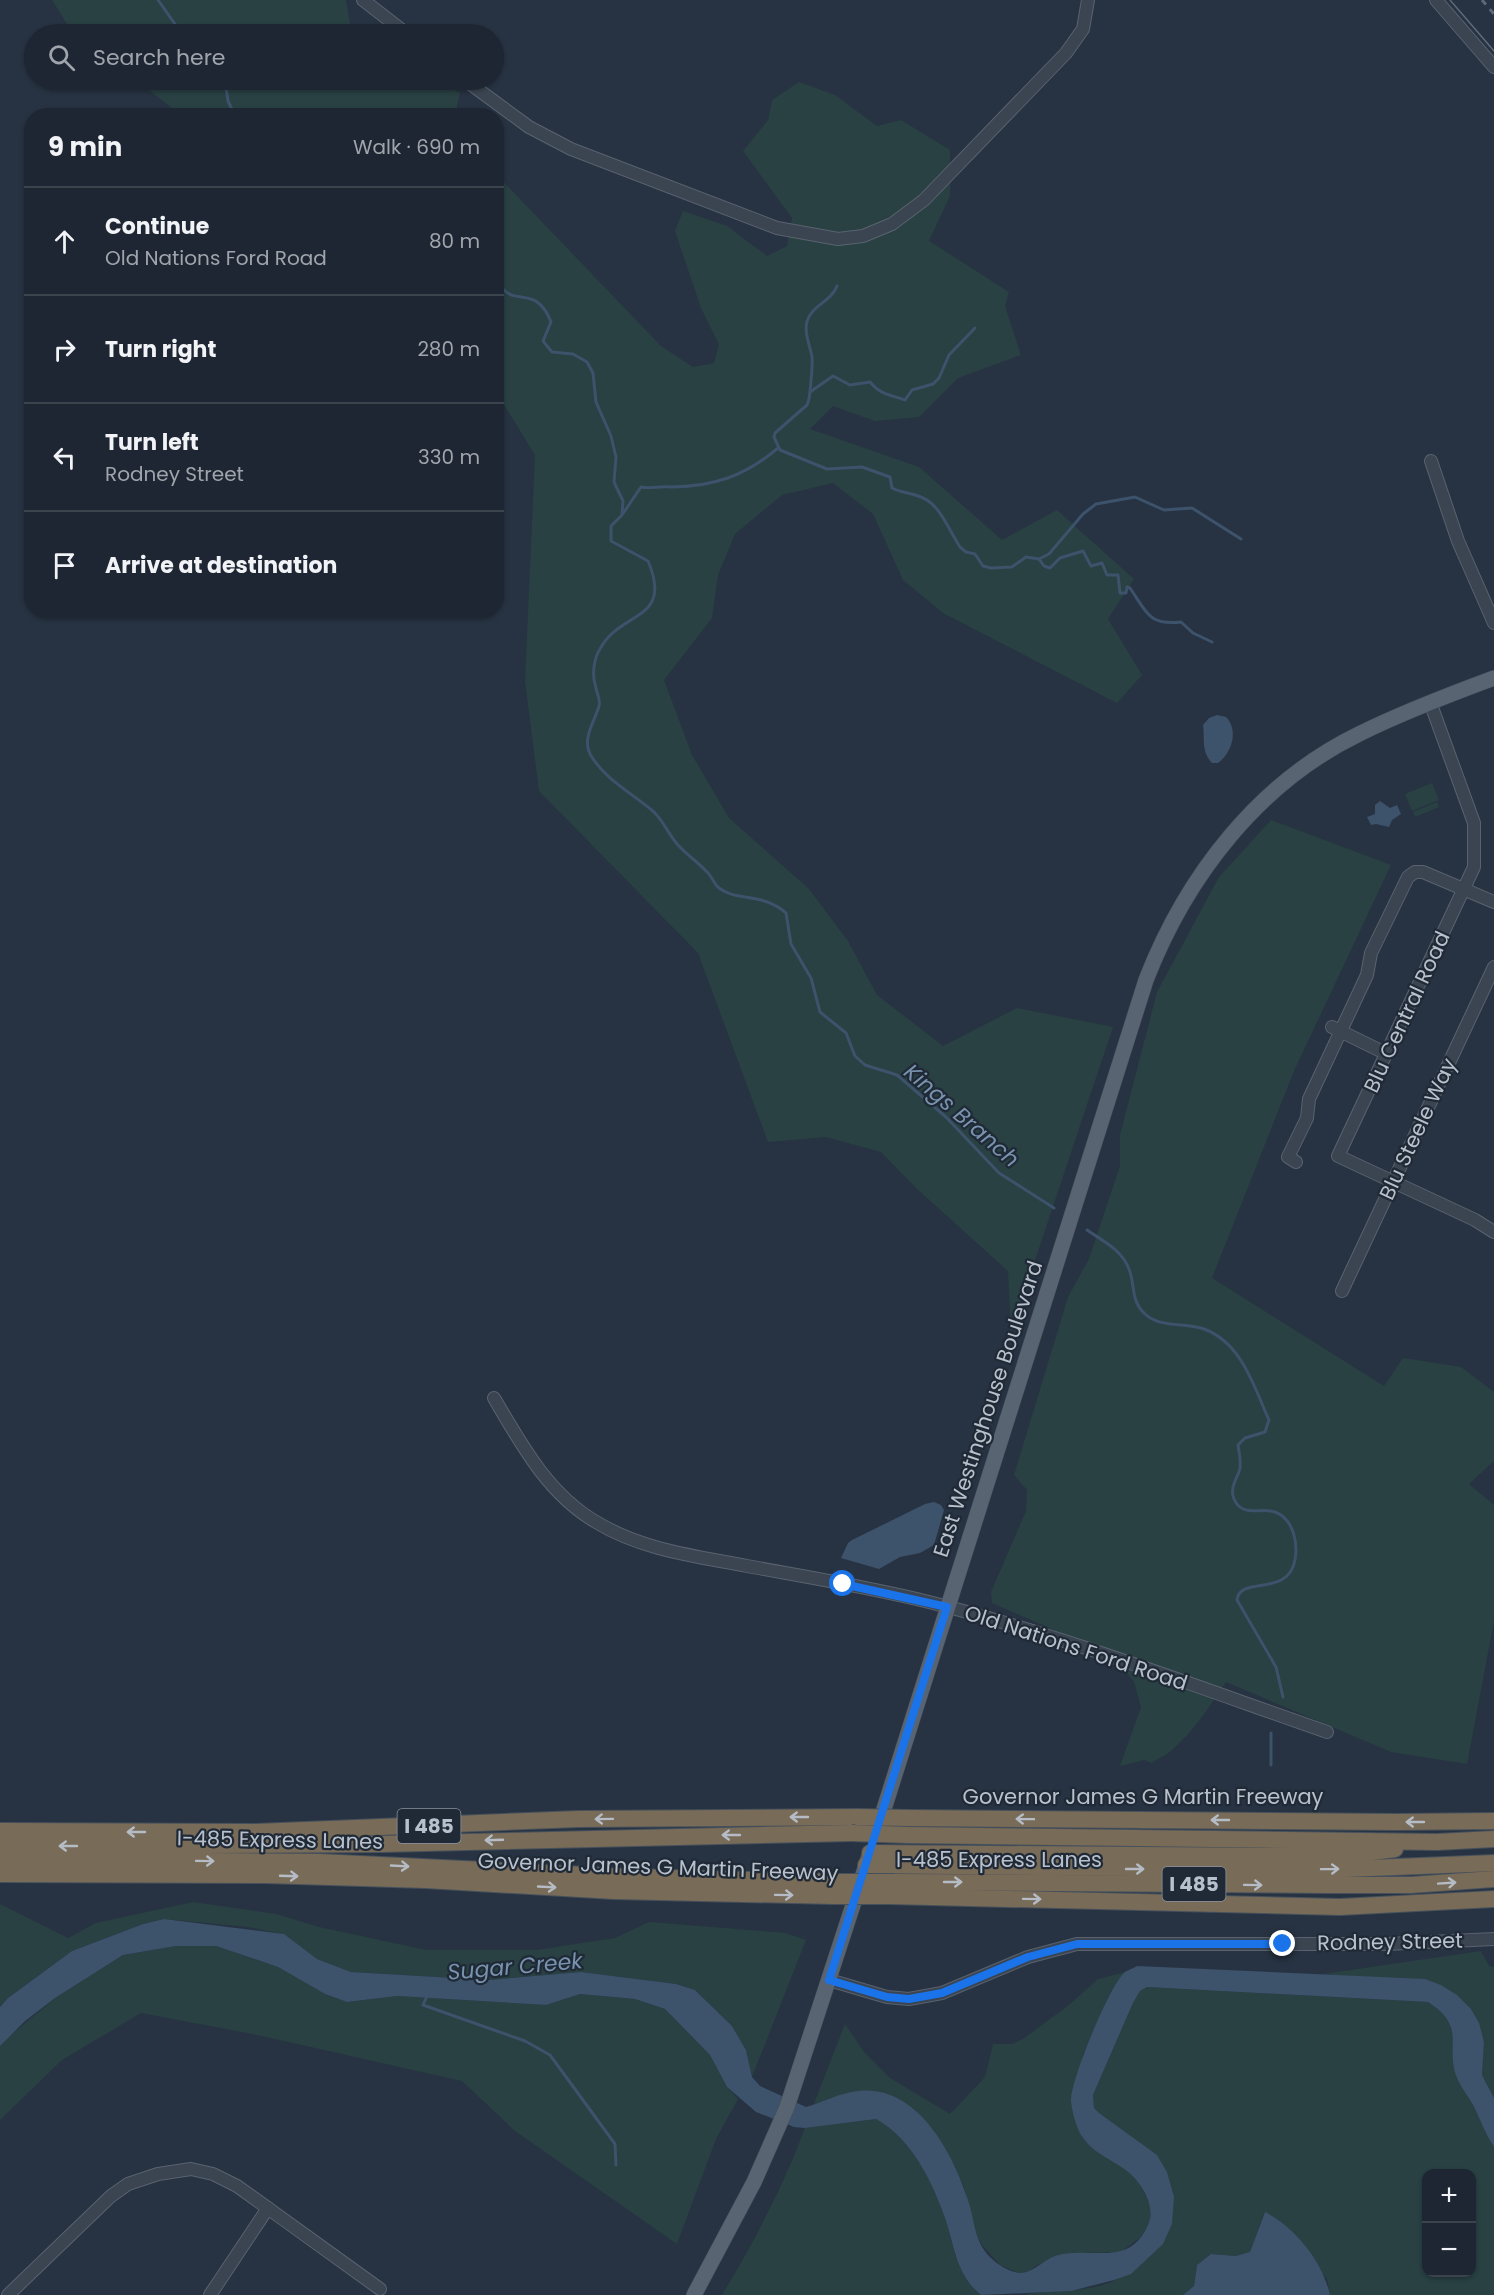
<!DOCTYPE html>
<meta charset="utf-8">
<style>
body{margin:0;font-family:Poppins,sans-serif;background:#2a323e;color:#f1f3f6}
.controls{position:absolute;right:18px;bottom:18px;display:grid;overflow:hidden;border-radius:12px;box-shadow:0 2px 4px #0004}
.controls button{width:54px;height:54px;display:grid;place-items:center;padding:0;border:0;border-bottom:2px solid #3b434d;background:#1d2632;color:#f1f3f6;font:30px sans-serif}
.stop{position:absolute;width:18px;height:18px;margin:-14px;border:4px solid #1a73e8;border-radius:50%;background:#fff}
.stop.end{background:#1a73e8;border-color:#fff;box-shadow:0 2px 6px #0008}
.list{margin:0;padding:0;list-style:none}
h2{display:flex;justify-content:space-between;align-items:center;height:78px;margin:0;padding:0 24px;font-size:26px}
h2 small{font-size:20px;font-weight:400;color:#a0a5ac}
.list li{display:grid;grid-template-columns:39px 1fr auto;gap:18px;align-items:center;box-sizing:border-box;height:108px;padding:0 24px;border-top:2px solid #3b434d}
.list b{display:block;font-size:22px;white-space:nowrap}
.list p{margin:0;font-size:20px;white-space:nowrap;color:#a0a5ac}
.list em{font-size:20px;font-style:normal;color:#a0a5ac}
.icon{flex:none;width:33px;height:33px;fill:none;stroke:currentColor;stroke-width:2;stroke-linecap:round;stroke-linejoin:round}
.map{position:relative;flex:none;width:1494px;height:2295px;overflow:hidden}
.search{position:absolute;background:#1d2632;box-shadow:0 2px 4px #0004;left:24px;top:24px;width:480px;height:66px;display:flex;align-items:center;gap:15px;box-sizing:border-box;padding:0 21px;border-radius:33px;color:#a0a5ac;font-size:22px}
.panel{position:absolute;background:#1d2632;box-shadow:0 2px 4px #0004;left:24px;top:108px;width:480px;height:510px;border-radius:24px}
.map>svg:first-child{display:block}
.green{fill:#294143;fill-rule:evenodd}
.water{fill:#3d526b}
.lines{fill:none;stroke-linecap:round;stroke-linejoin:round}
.stream{stroke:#3d526b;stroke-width:3}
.minor-casing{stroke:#59636f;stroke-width:14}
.major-casing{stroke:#454e5b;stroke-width:16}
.highway-casing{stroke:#46505c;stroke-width:18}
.minor{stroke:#3b4552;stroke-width:12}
.major{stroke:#596472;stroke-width:15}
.highway{stroke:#786b58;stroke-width:16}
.tram{stroke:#5d6979;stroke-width:1.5}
.rail{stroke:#5d6979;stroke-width:3;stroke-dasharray:6 6;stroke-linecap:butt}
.highway-bridge-casing{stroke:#46505c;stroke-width:18;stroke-linecap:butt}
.highway-bridge{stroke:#786b58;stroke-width:16}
.oneway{stroke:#b5bcc6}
.route{stroke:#1a73e8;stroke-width:8}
.labels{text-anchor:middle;stroke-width:4.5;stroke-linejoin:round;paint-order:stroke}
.shield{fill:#202a37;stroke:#8a939f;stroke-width:1.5}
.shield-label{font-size:20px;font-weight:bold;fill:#b8c0cc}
.street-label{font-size:21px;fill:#b8c0cc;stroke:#202a37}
.water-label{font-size:22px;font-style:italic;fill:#7992ae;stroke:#202a37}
</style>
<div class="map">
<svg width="1494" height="2295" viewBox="0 0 1494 2295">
<rect width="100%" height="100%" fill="#273342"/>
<!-- green -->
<g class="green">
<polygon points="52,0 346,0 351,29 360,34 80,34 67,24"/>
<polygon points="136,80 437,80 460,93 455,115 181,115"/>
<polygon points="799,82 835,95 877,126 901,120 950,150 950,196 929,241 1009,292 1005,306 1021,355 958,378 919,417 875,421 833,406 810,429 919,467 1002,540 1057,510 1134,579 1108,619 1142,675 1117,703 943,613 903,580 873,514 833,483 782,495 735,534 718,575 712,618 664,680 692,755 729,818 809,889 848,941 877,995 943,1046 1017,1008 1113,1027 1011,1332 1008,1271 916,1188 881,1152 826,1137 768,1142 698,953 539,791 525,681 535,455 497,393 497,175 661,346 693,367 714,363 719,345 701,308 675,231 683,211 727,226 767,256 787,246 792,218 743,151 768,120 772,100"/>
<polygon points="1432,783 1439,800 1412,811 1405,794"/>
<polygon points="1437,802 1439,807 1415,817 1413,812"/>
<path d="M 1271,820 L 1391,865 L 1294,1071 L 1212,1278 L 1384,1386 L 1403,1358 L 1461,1367 L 1494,1392 L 1494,1461 L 1469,1484 L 1494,1505 L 1494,1621 L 1467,1764 L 1391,1752 L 1226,1682 C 1210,1706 1194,1731 1172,1750 C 1166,1756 1159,1757 1152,1763 L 1144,1760 L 1120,1766 L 1141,1707 L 1134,1682 L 1107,1648 L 1061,1633 L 992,1603 L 991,1592 L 1026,1511 L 1027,1490 L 1014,1475 L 1068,1297 L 1089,1259 L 1120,1166 L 1120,1135 L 1157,992 L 1219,877 Z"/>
<polygon points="193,1902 276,1914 319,1927 426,1950 537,1950 615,1938 649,1922 785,1933 806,1940 752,2077 746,2050 732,2026 695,1990 676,1984 581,1972 489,1980 351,1972 317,1959 283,1934 248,1927 164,1919 143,1924 72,1951 8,1998 0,2007 0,1904 68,1938 96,1923"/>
<polygon points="176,1946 216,1946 278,1967 325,1994 347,2002 397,1996 546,2005 580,1994 635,1999 665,2009 710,2055 727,2087 738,2099 716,2139 677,2244 515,2131 462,2081 253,2034 141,2013 62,2060 0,2120 0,2046 5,2040 55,1998 123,1955"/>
<polygon points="1481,1951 1489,1966 1494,1967 1494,2098 1482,2075 1484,2042 1471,2009 1441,1985 1323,1974"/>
<polygon points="1125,1972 1107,2000 1083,2055 1082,2137 1137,2178 1151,2207 1150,2220 1142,2236 1121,2252 1082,2253 1037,2265 1027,2273 1018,2273 1000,2265 982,2245 974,2230 964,2187 950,2158 932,2128 813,2106 845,2024 864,2052 890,2078 950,2114 985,2077 993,2044 1012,2044 1023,2039 1069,2005 1098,1979"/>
<path d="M 1147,1987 L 1428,2002 L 1441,2010 L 1449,2019 L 1453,2035 L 1454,2068 L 1494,2147 L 1494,2295 L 1330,2295 L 1327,2279 L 1264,2213 L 1250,2253 L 1236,2256 L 1211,2254 L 1197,2265 L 1194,2286 L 1183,2295 L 1024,2295 C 1048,2290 1096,2292 1115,2280 C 1134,2267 1155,2240 1172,2224 L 1094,2108 L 1093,2095 L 1133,2003 L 1140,1991 ZM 1426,2174 L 1472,2174 L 1472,2272 L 1426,2272 Z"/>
<path d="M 876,2119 C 912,2139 933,2183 946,2221 C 955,2249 957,2276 981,2295 L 722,2295 C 754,2242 783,2187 805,2128 Z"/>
</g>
<!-- water -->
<g class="water">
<path d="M 1217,715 L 1226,717 C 1239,730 1232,753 1218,763 L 1212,763 C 1201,751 1205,739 1203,725 L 1209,718 Z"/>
<polygon points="1380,801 1390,808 1397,805 1401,814 1392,820 1389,827 1376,824 1371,825 1367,817 1375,814 1375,805"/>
<polygon points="934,1502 941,1505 944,1510 934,1545 920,1553 900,1557 879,1569 841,1558 848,1543 852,1540 925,1504"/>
<path d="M 164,1919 L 284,1934 L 317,1959 L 351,1972 L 489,1980 L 581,1972 L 676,1984 L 695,1990 L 732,2026 L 746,2050 L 752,2077 L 760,2086 L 806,2107 C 824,2102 839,2093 858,2091 C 917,2084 953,2153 968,2200 C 975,2221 974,2242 991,2258 C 998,2265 1010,2272 1019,2273 C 1031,2274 1044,2260 1055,2256 C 1091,2245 1131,2270 1149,2222 C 1152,2215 1150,2207 1148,2200 C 1133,2160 1099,2164 1081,2135 C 1076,2126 1072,2112 1071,2101 C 1070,2081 1110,1984 1125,1972 C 1128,1970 1134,1968 1137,1966 L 1425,1979 L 1441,1985 L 1457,1995 L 1471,2009 L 1479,2023 L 1484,2042 L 1482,2075 L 1494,2098 L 1494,2147 C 1485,2133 1480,2119 1473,2105 C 1468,2096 1462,2089 1458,2080 C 1443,2047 1469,2028 1428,2002 L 1147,1987 L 1140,1991 L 1133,2003 L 1093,2095 L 1094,2108 L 1099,2113 L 1157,2155 L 1167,2172 L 1174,2197 L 1172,2224 L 1163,2244 L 1131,2274 L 1114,2280 L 1071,2291 L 981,2295 C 957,2276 955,2249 946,2221 C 933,2183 912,2139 876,2119 L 805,2128 L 794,2127 L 756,2112 L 727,2087 L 710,2055 L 665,2009 L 635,1999 L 580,1994 L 546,2005 L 397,1996 L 347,2002 L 325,1994 L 278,1967 L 216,1946 L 176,1946 L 123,1955 L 55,1998 L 25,2021 L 0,2046 L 0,2007 L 8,1998 L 72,1951 L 143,1924 Z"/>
<path d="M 1265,2212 C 1295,2227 1323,2262 1330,2295 L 1183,2295 L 1194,2286 L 1197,2265 L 1211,2254 L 1236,2256 L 1250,2252 Z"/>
</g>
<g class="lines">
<!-- stream -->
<g class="stream">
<polyline points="158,0 182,34"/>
<polyline points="225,80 228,101 235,116"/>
<path d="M 496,247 C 503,259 493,277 503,289 C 517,305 537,286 551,322 L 543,341 L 552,352 L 573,354 L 587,362 L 593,373 L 596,402 L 611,436 L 616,457 L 614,482 L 623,501 L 622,513"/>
<path d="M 837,286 C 831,302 813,304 807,321 C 804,334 810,345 812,357 C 813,363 810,393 809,399 L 807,405 L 775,433 L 774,437 L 780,450 L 827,469 L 862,467 L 890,477 L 892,488 C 901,493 914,493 923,498 C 940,505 950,532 960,547 L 966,552 L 975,554 L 983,566 L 991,568 L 1012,567 L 1026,557 L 1039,559 L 1049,554 L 1083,514 L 1096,504 L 1135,497 L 1164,510 L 1192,508 L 1241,539"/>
<path d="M 810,392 L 833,376 L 850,385 L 870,382 C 881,395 888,394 905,400 L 912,390 L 933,384 L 939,378 L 949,355 L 975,328"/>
<path d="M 778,448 C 745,476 713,487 670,487 C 660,486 651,489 641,487 L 622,515 L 611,526 L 611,541 L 648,561 C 674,622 620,610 600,649 C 594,658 592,674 595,684 C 596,692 601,699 599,706 C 595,721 582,738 590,754 C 605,780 632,793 654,812 C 664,822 669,835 678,845 C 687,855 699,863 708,873 C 712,877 714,884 719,888 C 737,902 762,892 786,913 L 791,944 L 811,978 L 820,1012 L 846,1033 L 855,1056 L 865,1065 L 897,1075 L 946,1117 L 999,1173 L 1054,1208"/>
<path d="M 1039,559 L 1044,566 L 1050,568 L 1060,558 L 1083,551 L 1091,566 L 1102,563 L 1107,575 L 1118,575 L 1120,593 L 1126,593 L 1127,587 L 1130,588 C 1146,611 1148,626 1181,622 L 1193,633 L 1212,642"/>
<path d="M 1087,1230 C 1103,1241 1122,1250 1129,1269 C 1135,1284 1131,1300 1143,1312 C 1158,1329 1186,1322 1204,1329 C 1242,1343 1254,1387 1269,1420 L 1265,1432 L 1245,1438 L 1238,1445 C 1239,1452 1241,1460 1240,1468 C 1238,1478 1229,1487 1234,1499 C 1242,1518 1262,1507 1275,1512 C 1294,1519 1298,1544 1295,1560 C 1288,1598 1240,1575 1237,1600 L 1276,1667 L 1283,1697"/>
<polyline points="1271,1733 1271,1765"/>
<polyline points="428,1994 423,2005 525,2041 550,2055 615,2144 616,2165"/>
</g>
<defs>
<g id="minor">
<polyline points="363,0 407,34"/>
<polyline points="1436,0 1494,67"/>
<polyline points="465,80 529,127 571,149 777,228 838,239 863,236 892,224 924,200 1066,53 1083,29 1088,0"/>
<polyline points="1431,461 1458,541 1494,623"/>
<polyline points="1430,702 1474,823 1474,867 1338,1156 1475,1220 1494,1232"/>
<polyline points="1332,1027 1387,1054"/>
<polyline points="1296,1162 1288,1157 1307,1118 1309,1099 1367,975 1371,953 1408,877 1415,872 1423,872 1494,902"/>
<polyline points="1342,1291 1494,967"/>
<path d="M 494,1398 C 521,1444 548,1494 596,1522 C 642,1550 695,1556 747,1566 C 807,1577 869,1587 929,1602 C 1064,1636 1195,1686 1327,1732"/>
<polyline points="829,1980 887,1997 909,1999 942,1993 1028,1957 1077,1944 1387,1944 1494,1939"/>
<polyline points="8,2295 111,2196 128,2184 158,2174 191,2169 213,2174 237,2186 380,2289"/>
<polyline points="210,2295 268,2208"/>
</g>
<g id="major">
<path d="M 878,1828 L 1146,980 C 1186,877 1258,783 1359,734 C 1403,712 1448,695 1494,678"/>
<polyline points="694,2295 754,2182 787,2107 870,1853"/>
</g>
<g id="highway">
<polyline points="909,1818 1397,1822 1494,1821"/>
<polyline points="0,1831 256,1832 578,1819 857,1817"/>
<polyline points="908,1835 1437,1842 1494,1839"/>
<polyline points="0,1846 383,1844 852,1833"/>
<polyline points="870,1853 1261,1856 1357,1854 1395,1849"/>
<polyline points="0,1859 319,1862 627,1877 838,1882"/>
<polyline points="866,1865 1321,1870 1494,1863"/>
<polyline points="0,1874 265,1875 426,1880 614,1891 834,1896"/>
<polyline points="894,1882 1327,1885 1411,1885 1494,1879"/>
<polyline points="890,1896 1340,1907 1494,1899"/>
</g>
</defs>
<!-- minor casing -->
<use href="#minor" class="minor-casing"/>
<!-- major casing -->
<use href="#major" class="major-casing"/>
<!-- highway casing -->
<use href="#highway" class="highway-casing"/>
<!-- minor -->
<use href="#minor" class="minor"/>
<!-- major -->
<use href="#major" class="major"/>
<!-- highway -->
<use href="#highway" class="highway"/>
<!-- tram -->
<polyline class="tram" points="1450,0 1494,51"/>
<!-- rail -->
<polyline class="rail" points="1482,0 1494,14"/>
<defs>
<g id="highway-bridge">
<polyline points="857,1817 909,1818"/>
<polyline points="852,1833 908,1835"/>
<polyline points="838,1882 894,1882"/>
<polyline points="834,1896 890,1896"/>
</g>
</defs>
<!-- highway-bridge casing -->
<use href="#highway-bridge" class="highway-bridge-casing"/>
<!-- highway-bridge -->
<use href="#highway-bridge" class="highway-bridge"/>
</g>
<!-- one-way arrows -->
<defs><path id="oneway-shaft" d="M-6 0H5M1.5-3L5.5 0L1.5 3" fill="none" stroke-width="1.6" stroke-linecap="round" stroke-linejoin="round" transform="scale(1.5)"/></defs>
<g class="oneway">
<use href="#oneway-shaft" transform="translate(799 1817) rotate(-180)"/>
<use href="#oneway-shaft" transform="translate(604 1819) rotate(179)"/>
<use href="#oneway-shaft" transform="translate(1025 1819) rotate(-179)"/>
<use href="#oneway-shaft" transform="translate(1220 1820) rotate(-180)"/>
<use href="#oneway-shaft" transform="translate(1415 1822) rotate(180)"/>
<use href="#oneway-shaft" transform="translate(136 1832) rotate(-180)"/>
<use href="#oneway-shaft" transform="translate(731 1835) rotate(180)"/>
<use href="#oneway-shaft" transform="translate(494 1840) rotate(178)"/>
<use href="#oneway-shaft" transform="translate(68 1846) rotate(-180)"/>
<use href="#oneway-shaft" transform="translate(205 1861) rotate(1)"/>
<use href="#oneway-shaft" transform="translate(400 1866) rotate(3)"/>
<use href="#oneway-shaft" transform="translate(1135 1869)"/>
<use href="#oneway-shaft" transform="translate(1330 1869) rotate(-1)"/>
<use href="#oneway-shaft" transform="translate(289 1876) rotate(2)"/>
<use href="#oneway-shaft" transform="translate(953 1882)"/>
<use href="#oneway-shaft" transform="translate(1447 1883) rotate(-4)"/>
<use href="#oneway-shaft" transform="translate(1253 1885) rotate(1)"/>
<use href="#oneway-shaft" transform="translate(547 1887) rotate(3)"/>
<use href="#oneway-shaft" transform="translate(784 1895) rotate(1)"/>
<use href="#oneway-shaft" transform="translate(1032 1899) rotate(1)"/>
</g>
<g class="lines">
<!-- route -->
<polyline class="route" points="843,1584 947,1607 829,1980 887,1997 909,1999 942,1993 1028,1957 1077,1944 1283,1944"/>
</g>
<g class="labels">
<!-- shield labels -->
<g class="shield">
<rect x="397.5" y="1809" width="63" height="34" rx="4.5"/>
<rect x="1162.5" y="1867" width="63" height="34" rx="4.5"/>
</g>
<g class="shield-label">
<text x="429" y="1833">I 485</text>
<text x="1194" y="1891">I 485</text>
</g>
<!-- street labels -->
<g class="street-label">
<text transform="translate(1407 1012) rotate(-65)" y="7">Blu Central Road</text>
<text transform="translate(1418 1129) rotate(-65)" y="7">Blu Steele Way</text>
<text transform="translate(988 1409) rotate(-72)" y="7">East Westinghouse Boulevard</text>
<text transform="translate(1076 1648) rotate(18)" y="7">Old Nations Ford Road</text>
<text x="1143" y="1804">Governor James G Martin Freeway</text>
<text transform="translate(280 1840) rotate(1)" y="7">I-485 Express Lanes</text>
<text x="999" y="1867">I-485 Express Lanes</text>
<text transform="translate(658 1867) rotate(2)" y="7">Governor James G Martin Freeway</text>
<text transform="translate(1390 1942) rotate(-1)" y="7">Rodney Street</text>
</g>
<!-- water labels -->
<g class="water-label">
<text transform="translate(962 1115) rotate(41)" y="8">Kings Branch</text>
<text transform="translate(515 1966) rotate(-5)" y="8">Sugar Creek</text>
</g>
</g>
</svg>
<div class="controls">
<button>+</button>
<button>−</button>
</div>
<div class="stop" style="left:843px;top:1584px"></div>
<div class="stop end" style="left:1283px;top:1944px"></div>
<div class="search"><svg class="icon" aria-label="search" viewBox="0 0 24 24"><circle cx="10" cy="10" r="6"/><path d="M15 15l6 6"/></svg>Search here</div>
<section class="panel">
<h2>9 min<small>Walk · 690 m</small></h2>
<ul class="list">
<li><svg class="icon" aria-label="ahead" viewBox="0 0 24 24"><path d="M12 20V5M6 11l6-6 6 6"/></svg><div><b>Continue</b><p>Old Nations Ford Road</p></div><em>80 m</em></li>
<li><svg class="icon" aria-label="right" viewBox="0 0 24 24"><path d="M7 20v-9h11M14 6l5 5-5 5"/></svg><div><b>Turn right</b></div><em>280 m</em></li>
<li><svg class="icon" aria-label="left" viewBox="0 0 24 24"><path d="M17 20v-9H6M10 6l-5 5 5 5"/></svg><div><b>Turn left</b><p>Rodney Street</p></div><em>330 m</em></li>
<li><svg class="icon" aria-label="arrive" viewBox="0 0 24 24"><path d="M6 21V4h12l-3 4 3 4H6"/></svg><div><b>Arrive at destination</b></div></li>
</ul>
</section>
</div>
